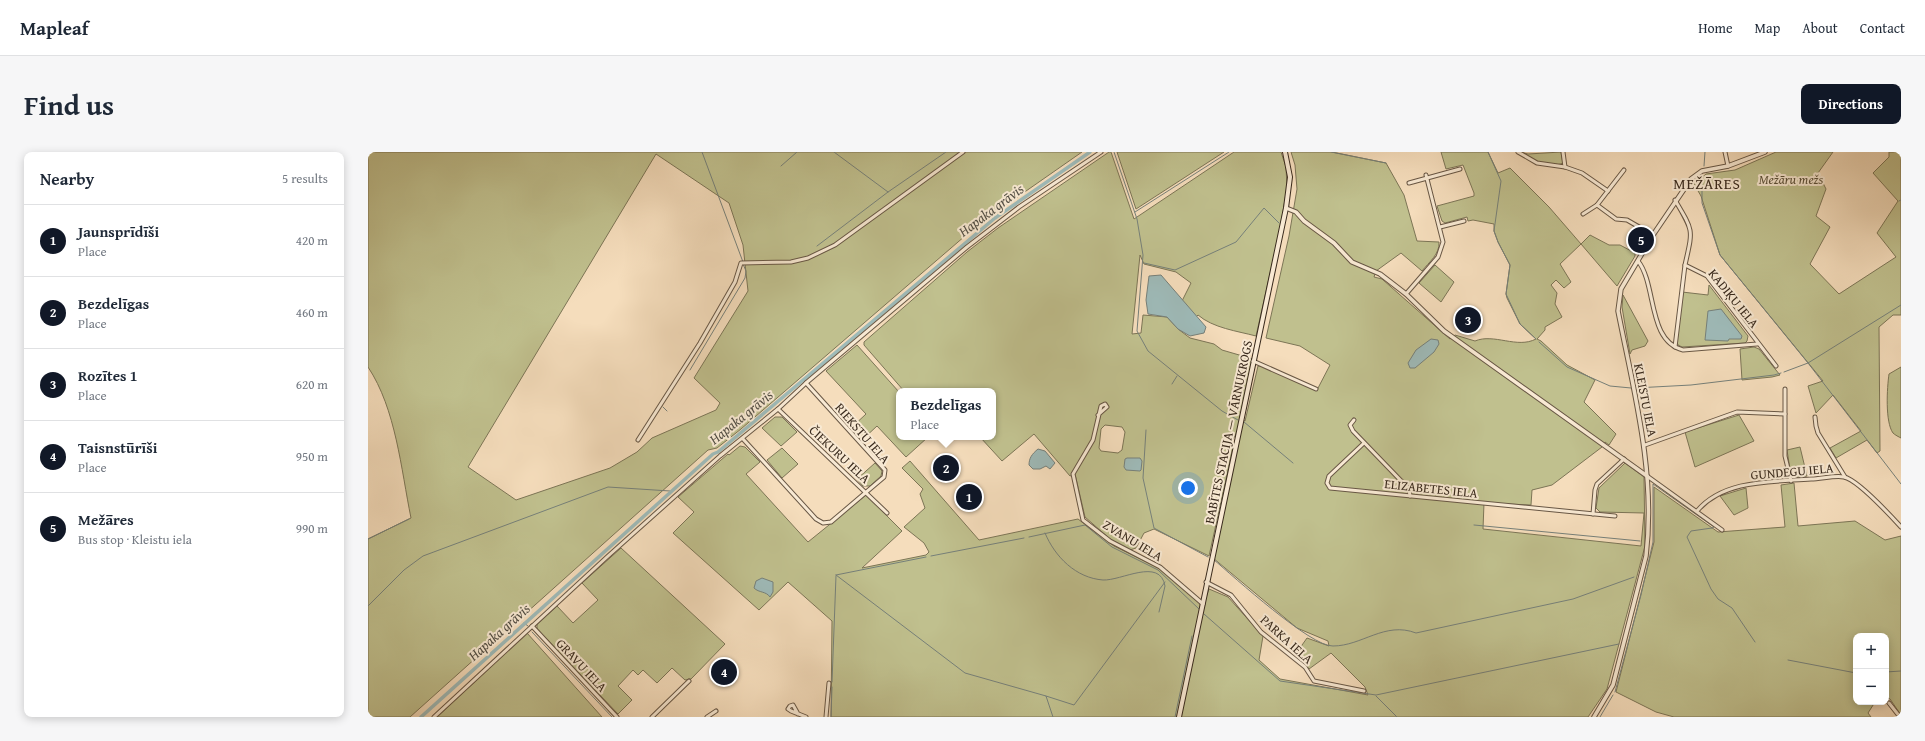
<!DOCTYPE html>
<meta charset="utf-8">
<style>
body{margin:0;font-family:"Gentium Book Plus",serif;background:#f6f6f7;color:#1f2937}
.controls{position:absolute;right:12px;bottom:12px;display:grid;overflow:hidden;border-radius:8px;box-shadow:0 2px 10px #0003}
.controls button{width:36px;height:36px;display:grid;place-items:center;padding:0;border:0;border-bottom:1px solid #e0e1e3;background:#fff;color:#1f2937;font:20px sans-serif}
.you{position:absolute;left:820px;top:336px;width:14px;height:14px;margin:-10px;border:3px solid #fff;border-radius:50%;background:#1a73e8;box-shadow:0 0 0 6px #1a73e833}
.badge{display:grid;place-items:center;width:26px;height:26px;border-radius:50%;background:#111827;color:#fff;font-size:13px;font-weight:700}
.pin{position:absolute;translate:-50% -50%;border:2px solid #fff;box-shadow:0 1px 4px #0006}
.popup{position:absolute;left:528px;top:236px;width:100px;height:52px;box-sizing:border-box;display:grid;place-content:center;border-radius:8px;background:#fff;filter:drop-shadow(0 1px 3px #0005);font-size:13px;white-space:nowrap;color:#747a83}
.popup b{font-size:15px;color:#1f2937}
.popup::after{content:'';position:absolute;left:50%;top:100%;margin-left:-8px;border:8px solid transparent;border-top-color:#fff}
.list{margin:0;padding:0;list-style:none}
h2{display:flex;justify-content:space-between;align-items:center;height:52px;margin:0;padding:0 16px;font-size:17px}
h2 small{font-size:13px;font-weight:400;color:#747a83}
.list li{display:grid;grid-template-columns:26px 1fr auto;gap:12px;align-items:center;box-sizing:border-box;height:72px;padding:0 16px;border-top:1px solid #e0e1e3}
.list b{display:block;font-size:15px;white-space:nowrap}
.list p{margin:0;font-size:13px;white-space:nowrap;color:#747a83}
.list em{font-size:13px;font-style:normal;color:#747a83}
.map{position:relative;flex:none;width:1533px;height:565px;overflow:hidden;border-radius:8px}
header{display:flex;align-items:center;gap:24px;box-sizing:border-box;height:56px;padding:0 20px;background:#fff;border-bottom:1px solid #e0e1e3}
header strong{font-size:19px}
nav{display:flex;gap:22px;margin-inline-start:auto;font-size:14px}
.intro{display:flex;align-items:center;justify-content:space-between;box-sizing:border-box;height:96px;padding:0 24px}
h1{margin:0;font-size:28px}
.button{padding:10px 18px;border-radius:8px;background:#111827;color:#fff;font-size:14px;font-weight:700}
main{display:flex;gap:24px;padding:0 24px}
aside{flex:1;background:#fff;border-radius:8px;box-shadow:0 2px 10px #0003}
.map>svg:first-child{display:block}
.green{fill:#c0c08e;stroke:#7c7556;fill-rule:evenodd}
.water{fill:#9ebab8;stroke:#76807a}
.lines{fill:none;stroke-linecap:round;stroke-linejoin:round}
.stream{stroke:#76807a;stroke-width:1}
.canal{stroke:#9ebab8;stroke-width:3.5}
.minor-casing{stroke:#685745;stroke-width:5}
.tertiary-casing{stroke:#685745;stroke-width:5.5}
.secondary-casing{stroke:#392a1d;stroke-width:6}
.minor{stroke:#f8e9d3;stroke-width:3}
.tertiary{stroke:#f8e9d3;stroke-width:3.5}
.secondary{stroke:#f8e9d3;stroke-width:4}
.labels{text-anchor:middle;stroke-width:4;stroke-linejoin:round;paint-order:stroke}
.park-label{font-size:13px;font-style:italic;fill:#5b5039;stroke:#f8e9d3}
.street-label{font-size:13px;fill:#392a1d;stroke:#f8e9d3}
.water-label{font-size:14px;font-style:italic;fill:#524e44;stroke:#f8e9d3}
.quarter-label{font-size:15px;letter-spacing:1px;fill:#392a1d;stroke:#f8e9d3}
</style>
<header>
<strong>Mapleaf</strong>
<nav><a>Home</a><a>Map</a><a>About</a><a>Contact</a></nav>
</header>
<div class="intro"><h1>Find us</h1><a class="button">Directions</a></div>
<main>
<aside>
<h2>Nearby<small>5 results</small></h2>
<ul class="list">
<li><span class="badge">1</span><div><b>Jaunsprīdīši</b><p>Place</p></div><em>420 m</em></li>
<li><span class="badge">2</span><div><b>Bezdelīgas</b><p>Place</p></div><em>460 m</em></li>
<li><span class="badge">3</span><div><b>Rozītes 1</b><p>Place</p></div><em>620 m</em></li>
<li><span class="badge">4</span><div><b>Taisnstūrīši</b><p>Place</p></div><em>950 m</em></li>
<li><span class="badge">5</span><div><b>Mežāres</b><p>Bus stop · Kleistu iela</p></div><em>990 m</em></li>
</ul>
</aside>
<div class="map">
<svg width="1533" height="565" viewBox="0 0 1533 565">
<rect width="100%" height="100%" fill="#f5ddbc"/>
<filter id="stains"><feTurbulence type="fractalNoise" baseFrequency=".005" numOctaves="4"/><feColorMatrix values="0 0 0 0 .2 0 0 0 0 .09 0 0 0 0 .02 0 0 0 .5 -.17"/></filter>
<radialGradient id="worn" r=".72"><stop offset=".6" stop-color="#630" stop-opacity="0"/><stop offset="1" stop-color="#630" stop-opacity=".3"/></radialGradient>
<!-- green -->
<g class="green">
<path d="M 0,0 L 714,0 L 638,53 L 626,59 L 373,277 L 349,296 L 340,298 L 42,565 L 0,565 L 0,387 L 43,366 C 33,317 28,257 0,215 ZM 288,2 L 361,51 L 375,93 L 380,139 L 326,226 L 352,251 L 348,258 L 284,286 L 269,300 L 242,316 L 148,348 L 100,315 Z"/>
<path d="M 741,0 L 743,0 L 766,67 L 866,0 L 913,0 L 918,15 L 919,36 L 911,82 L 888,184 C 869,179 845,176 830,163 L 828,165 L 814,149 L 823,131 L 808,120 L 776,112 L 772,103 L 764,182 L 773,181 L 775,163 L 799,165 L 810,177 L 822,186 L 846,192 L 854,198 L 885,207 L 872,266 L 877,269 L 890,214 L 894,214 L 949,238 L 962,213 L 932,194 L 898,186 L 921,84 L 929,37 L 927,13 L 923,0 L 964,0 L 1018,11 L 1036,43 L 1049,89 L 1071,90 C 1072,102 1061,110 1054,119 L 1033,101 L 1008,119 L 1006,125 L 1014,127 L 1082,187 L 1087,183 L 1107,189 C 1126,181 1149,197 1168,187 L 1152,172 L 1139,146 L 1138,142 L 1142,113 L 1130,90 L 1126,79 L 1126,72 L 1105,68 L 1100,69 L 1099,65 L 1077,71 L 1074,69 L 1069,54 L 1106,44 L 1106,41 L 1095,13 L 1078,17 L 1073,0 L 1120,0 L 1130,21 L 1142,16 L 1181,55 L 1213,92 L 1222,83 L 1241,93 L 1252,93 L 1267,101 L 1267,104 L 1249,134 L 1213,92 L 1192,112 L 1203,130 L 1196,136 L 1188,128 L 1183,133 L 1189,141 L 1187,152 L 1194,165 L 1177,175 L 1177,178 L 1169,187 L 1173,189 L 1199,213 L 1227,228 L 1216,250 L 1248,282 L 1241,293 L 1237,290 L 1234,295 L 1184,333 L 1164,338 L 1163,353 L 1116,351 L 1115,377 L 1273,394 L 1276,361 L 1232,360 L 1228,356 L 1231,336 L 1257,311 L 1276,325 L 1277,394 L 1239,537 L 1220,565 L 463,565 L 464,469 L 420,430 L 391,458 L 305,381 L 326,360 L 310,345 L 360,302 L 361,303 L 372,294 L 377,295 L 392,310 L 378,322 L 440,390 L 498,343 L 534,379 L 494,416 L 558,403 L 561,400 L 556,391 L 536,375 L 557,356 L 552,342 L 555,337 L 534,316 L 542,309 L 611,388 L 710,367 L 746,394 L 791,416 L 835,454 L 841,437 L 860,445 L 895,484 L 891,508 L 912,527 L 1000,543 L 997,535 L 963,501 L 941,517 L 937,512 L 927,503 L 939,486 L 961,494 L 960,489 L 929,476 L 845,406 L 869,280 L 864,289 L 866,291 L 841,404 L 786,377 L 776,381 L 768,396 L 762,398 L 742,387 L 717,365 L 707,322 L 702,324 L 666,282 L 634,309 L 612,285 L 625,285 L 625,239 L 536,239 L 496,193 L 496,190 L 599,100 L 630,76 ZM 737,273 L 754,275 L 757,280 L 754,298 L 750,301 L 733,299 L 731,296 L 733,277 Z"/>
<polygon points="749,0 856,0 768,57"/>
<path d="M 1152,0 L 1160,2 L 1193,0 L 1195,11 C 1183,17 1162,8 1152,0 Z"/>
<polygon points="1408,0 1465,0 1450,21 1458,37 1448,64 1462,75 1442,112 1471,142 1528,105 1509,81 1530,49 1505,21 1521,5 1521,0 1533,0 1533,163 1525,163 1511,175 1512,299 1509,301 1499,288 1468,306 1462,296 1493,279 1465,243 1448,261 1440,234 1455,229 1352,103 1333,44 1326,32 1338,22 1367,18"/>
<polygon points="1067,113 1086,130 1073,150 1051,131"/>
<polygon points="1341,133 1380,184 1379,189 1377,191 1314,195 1310,193 1309,190 1314,140 1340,143"/>
<polygon points="1255,143 1280,189 1277,194 1264,198 1262,202 1254,155"/>
<polygon points="489,193 531,240 531,285 560,285 538,305 509,274 494,288 483,276 498,262 458,219"/>
<polygon points="1386,195 1391,197 1412,223 1404,225 1374,228 1372,197"/>
<path d="M 1533,215 L 1533,286 C 1531,285 1527,283 1525,281 C 1517,270 1519,236 1521,222 Z"/>
<polygon points="1371,263 1386,289 1327,315 1317,280"/>
<polygon points="407,265 414,265 429,280 413,294 394,276"/>
<polygon points="1432,295 1439,324 1425,326 1423,324 1419,298"/>
<polygon points="414,296 430,312 414,326 399,308"/>
<polygon points="507,311 514,319 513,324 502,334 495,334 489,327"/>
<polygon points="1426,331 1430,374 1487,369 1517,388 1533,384 1533,563 1522,547 1518,545 1518,484 1488,484 1488,550 1507,550 1500,561 1503,565 1306,565 1288,560 1248,540 1286,390 1286,335 1350,380 1417,375 1413,333"/>
<polygon points="1378,336 1380,356 1366,363 1352,344"/>
<polygon points="253,396 357,492 323,527 317,528 304,516 289,531 275,518 270,523 265,518 250,534 264,548 250,562 169,477 169,472 189,454 205,471 230,448 214,431"/>
<polygon points="159,481 234,565 69,565"/>
</g>
<!-- water -->
<g class="water">
<polygon points="793,123 838,175 836,181 822,184 810,177 799,165 780,162 778,148 781,124"/>
<polygon points="1353,157 1374,184 1373,187 1361,187 1360,189 1337,188 1340,159"/>
<polygon points="1063,187 1070,188 1071,192 1066,200 1047,216 1042,216 1040,211 1048,198"/>
<path d="M 670,297 L 677,299 L 687,311 L 682,317 L 678,314 L 672,317 L 665,317 L 661,313 C 661,306 664,302 670,297 Z"/>
<polygon points="759,306 772,306 774,309 773,318 772,319 758,318 756,315 757,307"/>
<path d="M 394,426 L 405,430 L 405,440 L 402,445 C 398,439 391,441 386,436 L 388,429 Z"/>
</g>
<g class="lines">
<!-- stream -->
<g class="stream">
<polyline points="334,0 375,110"/>
<polyline points="466,0 520,40"/>
<polyline points="746,0 769,67 775,103 769,179 780,199 854,259 870,268"/>
<polyline points="963,0 1018,11"/>
<polyline points="1120,0 1133,29 1126,79 1130,90 1142,113 1138,142 1152,172 1168,187"/>
<polyline points="413,14 429,0"/>
<polyline points="1336,14 1337,0"/>
<polyline points="1334,24 1334,51 1352,103 1440,211 1533,332"/>
<polyline points="1531,49 1533,48"/>
<polyline points="767,60 861,0"/>
<polyline points="449,94 520,40 578,0"/>
<polyline points="776,111 807,118 868,90 896,56 911,71"/>
<polyline points="1171,190 1199,215 1242,234 1263,236"/>
<polyline points="322,218 377,126 378,119 375,112"/>
<polyline points="1416,220 1440,211 1533,153"/>
<polyline points="804,232 809,224"/>
<polyline points="1267,236 1323,233 1406,223 1413,221"/>
<polyline points="295,255 299,259"/>
<polyline points="876,270 925,311"/>
<polyline points="778,278 775,326 786,376 840,405"/>
<polyline points="1106,373 1272,389"/>
<polyline points="1344,376 1323,379 1319,385 1343,437 1350,447 1364,456 1387,490"/>
<path d="M 677,381 C 687,405 708,426 735,428 C 753,429 792,405 797,434 L 791,460"/>
<polyline points="661,385 717,373 744,395 790,418 831,457"/>
<polyline points="0,387 41,367"/>
<polyline points="563,404 656,386"/>
<path d="M 845,407 C 866,425 943,495 965,494 C 994,494 1017,469 1048,481 L 1205,447 L 1266,425"/>
<polyline points="468,423 597,521 678,544 685,565"/>
<polyline points="468,423 558,405"/>
<polyline points="0,454 36,418 55,404 240,335 302,339"/>
<polyline points="836,462 912,529 1008,543 1251,492"/>
<polyline points="156,471 160,474"/>
<polyline points="164,480 244,565"/>
<polyline points="1420,508 1488,521"/>
<polyline points="1518,520 1533,519"/>
<polyline points="464,530 468,424"/>
<polyline points="1247,540 1273,443 1285,390 1285,332 1346,375 1344,376"/>
<polyline points="678,544 706,553 797,430"/>
<polyline points="1008,544 1029,565"/>
<polyline points="463,565 464,535"/>
<polyline points="807,565 824,484"/>
<polyline points="1232,565 1245,543"/>
</g>
<!-- canal -->
<polyline class="canal" points="53,565 345,302 350,300 627,66 722,0"/>
<defs>
<g id="minor">
<polyline points="1150,0 1169,11 1197,15 1214,21 1240,39"/>
<polyline points="1195,0 1197,15"/>
<polyline points="1357,0 1360,14"/>
<polyline points="1041,31 1092,17"/>
<path d="M 1307,48 C 1326,80 1325,77 1317,113 L 1339,124 L 1408,214"/>
<polyline points="1229,53 1256,18"/>
<polyline points="1215,62 1229,53 1248,67 1259,68 1285,83"/>
<polyline points="1072,75 1096,69"/>
<path d="M 1270,109 C 1289,133 1279,189 1315,198 L 1389,192"/>
<polyline points="1038,142 1070,105 1075,90 1058,23"/>
<polyline points="1307,195 1317,113"/>
<polyline points="885,209 948,237"/>
<polyline points="1417,237 1417,304 1423,329"/>
<polyline points="410,257 519,361"/>
<polyline points="730,263 739,255 737,252 733,254 725,288 705,322 715,368 742,389 792,415 835,452"/>
<polyline points="1447,265 1448,274 1450,281 1477,325"/>
<polyline points="986,268 982,273 985,279 1041,337 1042,344"/>
<polyline points="375,287 448,367 455,371 463,370 516,325 517,318 438,231"/>
<polyline points="270,288 332,191 367,130 373,111 423,110 440,106 467,93 595,0"/>
<polyline points="996,291 961,324 959,331 962,336 1247,364"/>
<polyline points="1277,293 1369,260 1417,262"/>
<polyline points="1279,324 1354,378"/>
<path d="M 1329,359 C 1356,327 1405,330 1443,327 C 1453,327 1467,323 1476,325 C 1490,328 1522,363 1533,375"/>
<polyline points="1225,362 1227,338 1229,332 1256,307"/>
<polyline points="838,430 863,443 893,480 937,515 946,529 996,539"/>
<polyline points="164,474 249,565"/>
<polyline points="1521,551 1532,565"/>
<polyline points="430,562 425,553 422,554 420,557 423,559 438,565"/>
<polyline points="66,565 239,405 352,304 410,257 438,231 599,95 651,55 733,0"/>
<polyline points="284,565 321,529"/>
<polyline points="339,565 348,559"/>
<polyline points="458,565 461,531"/>
</g>
<g id="tertiary">
<polyline points="918,56 928,60 936,69 966,91 984,110 1012,122 1038,142 1076,179 1279,324"/>
<path d="M 1226,565 L 1245,533 L 1278,404 C 1288,321 1266,240 1250,159 L 1253,137 L 1285,83 L 1323,27 L 1334,19 L 1360,14 L 1397,0"/>
</g>
<polyline id="secondary" points="811,565 918,56 922,25 917,0"/>
</defs>
<!-- minor casing -->
<use href="#minor" class="minor-casing"/>
<!-- tertiary casing -->
<use href="#tertiary" class="tertiary-casing"/>
<!-- secondary casing -->
<use href="#secondary" class="secondary-casing"/>
<!-- minor -->
<use href="#minor" class="minor"/>
<!-- tertiary -->
<use href="#tertiary" class="tertiary"/>
<!-- secondary -->
<use href="#secondary" class="secondary"/>
</g>
<g class="labels">
<!-- park labels -->
<g class="park-label">
<text x="1423" y="32">Mežāru mežs</text>
</g>
<!-- street labels -->
<g class="street-label">
<text transform="translate(1366 146) rotate(51)" y="5">KADIĶU IELA</text>
<text transform="translate(1278 248) rotate(79)" y="5">KLEISTU IELA</text>
<text transform="translate(860 280) rotate(-78)" y="5">BABĪTES STACIJA — VĀRNUKROGS</text>
<text transform="translate(495 281) rotate(49)" y="5">RIEKSTU IELA</text>
<text transform="translate(472 302) rotate(43)" y="5">ČIEKURU IELA</text>
<text transform="translate(1424 319) rotate(-5)" y="5">GUNDEGU IELA</text>
<text transform="translate(1063 336) rotate(6)" y="5">ELIZABETES IELA</text>
<text transform="translate(765 388) rotate(31)" y="5">ZVANU IELA</text>
<text transform="translate(919 487) rotate(42)" y="5">PARKA IELA</text>
<text transform="translate(214 513) rotate(47)" y="5">GRAVU IELA</text>
</g>
<!-- water labels -->
<g class="water-label">
<text transform="translate(623 58) rotate(-37)" y="5">Hapaka grāvis</text>
<text transform="translate(373 265) rotate(-39)" y="5">Hapaka grāvis</text>
<text transform="translate(131 480) rotate(-42)" y="5">Hapaka grāvis</text>
</g>
<!-- quarter labels -->
<g class="quarter-label">
<text x="1339" y="37">MEŽĀRES</text>
</g>
</g>
<rect width="100%" height="100%" filter="url(#stains)"/>
<rect width="100%" height="100%" fill="url(#worn)"/>
</svg>
<div class="controls">
<button>+</button>
<button>−</button>
</div>
<div class="you"></div>
<div class="pin badge" style="left:601px;top:345px">1</div>
<div class="pin badge" style="left:578px;top:316px">2</div>
<div class="popup"><b>Bezdelīgas</b>Place</div>
<div class="pin badge" style="left:1100px;top:168px">3</div>
<div class="pin badge" style="left:356px;top:520px">4</div>
<div class="pin badge" style="left:1273px;top:88px">5</div>
</div>
</main>
